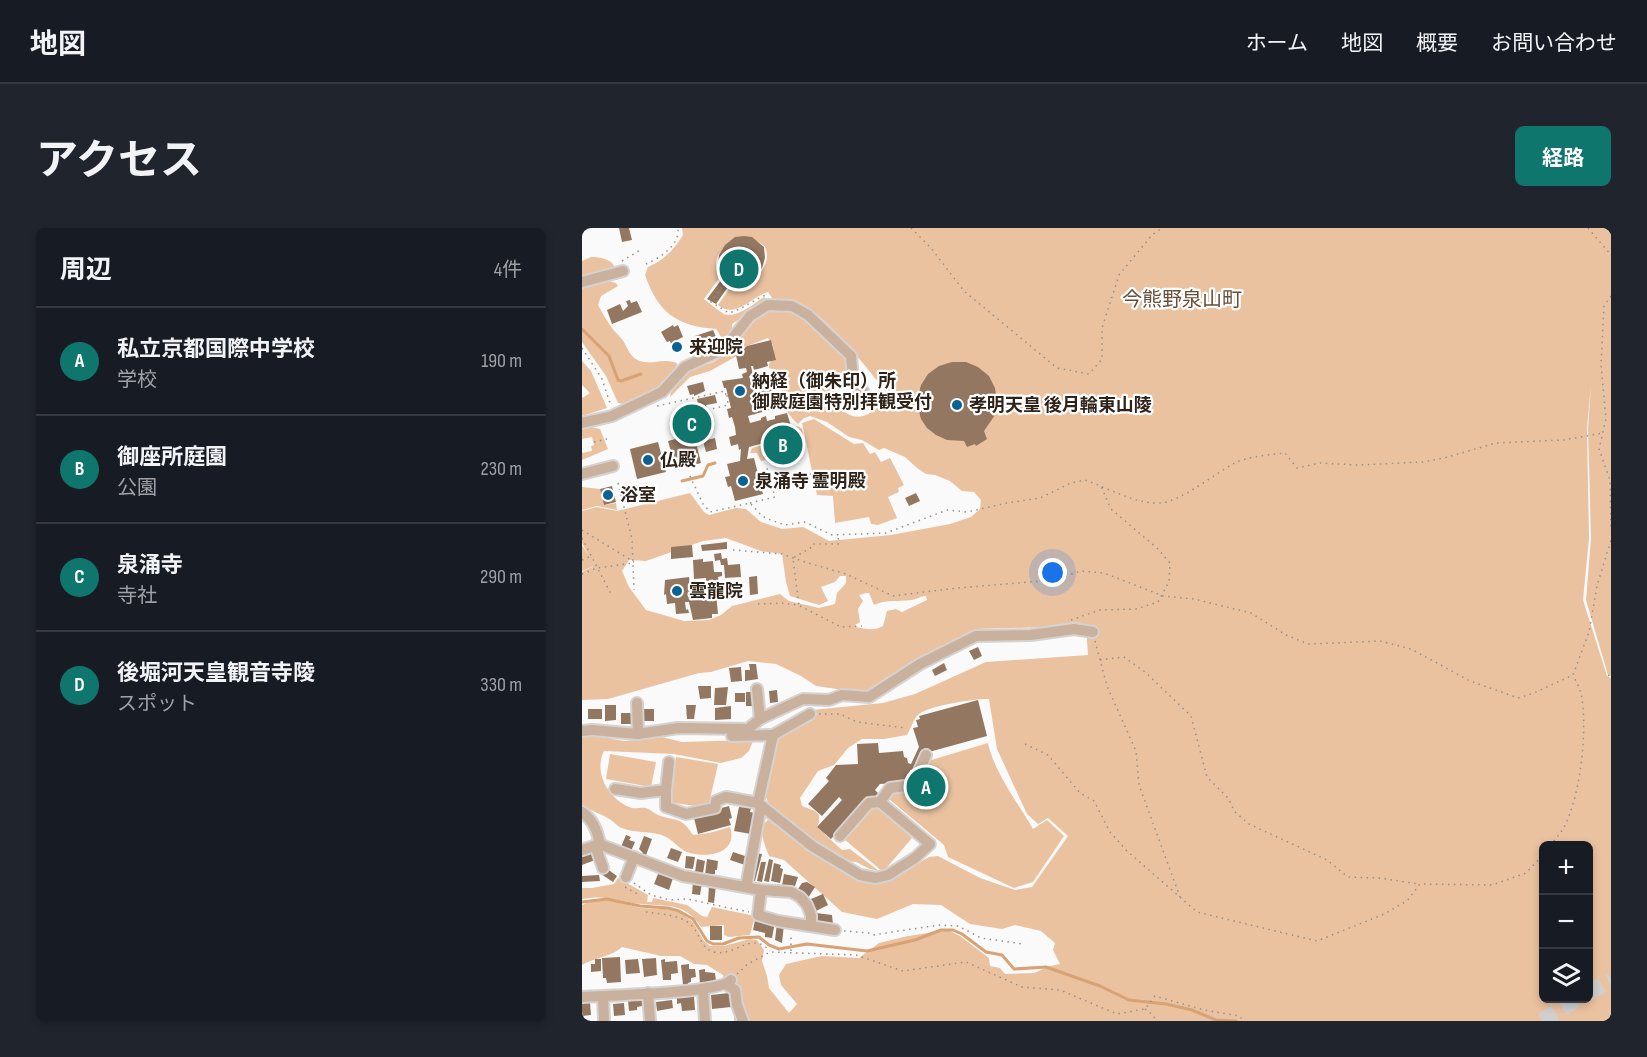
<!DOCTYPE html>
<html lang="ja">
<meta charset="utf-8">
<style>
body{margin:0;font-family:"Sofia Sans Condensed","Noto Sans JP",sans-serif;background:#20242c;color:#f1f3f6}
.controls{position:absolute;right:18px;bottom:18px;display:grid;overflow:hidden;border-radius:9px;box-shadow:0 3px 9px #0003}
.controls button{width:54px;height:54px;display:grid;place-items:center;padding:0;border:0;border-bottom:2px solid #363941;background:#171b24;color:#f1f3f6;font:30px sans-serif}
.you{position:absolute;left:471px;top:345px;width:21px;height:21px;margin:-15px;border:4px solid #fff;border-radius:50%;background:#1a73e8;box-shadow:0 0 0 9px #1a73e833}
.badge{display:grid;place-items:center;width:39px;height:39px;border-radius:50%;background:#0f766e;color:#fff;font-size:20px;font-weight:700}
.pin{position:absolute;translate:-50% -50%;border:3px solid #fff;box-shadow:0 2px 6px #0006}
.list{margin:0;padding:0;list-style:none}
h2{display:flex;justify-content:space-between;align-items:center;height:78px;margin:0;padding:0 24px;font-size:26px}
h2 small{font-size:20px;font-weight:400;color:#9ea1a6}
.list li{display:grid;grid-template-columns:39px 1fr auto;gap:18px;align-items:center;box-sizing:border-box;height:108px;padding:0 24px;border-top:2px solid #363941}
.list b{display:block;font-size:22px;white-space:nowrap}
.list p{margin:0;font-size:20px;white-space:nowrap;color:#9ea1a6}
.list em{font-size:20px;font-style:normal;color:#9ea1a6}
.icon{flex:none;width:33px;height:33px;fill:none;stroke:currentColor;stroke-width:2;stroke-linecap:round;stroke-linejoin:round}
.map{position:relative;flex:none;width:1029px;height:793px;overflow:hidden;border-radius:9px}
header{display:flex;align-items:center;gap:36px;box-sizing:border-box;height:84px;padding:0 30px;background:#171b24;border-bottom:2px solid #363941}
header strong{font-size:28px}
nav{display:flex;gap:33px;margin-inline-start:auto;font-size:21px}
.intro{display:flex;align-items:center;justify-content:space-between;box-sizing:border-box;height:144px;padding:0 36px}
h1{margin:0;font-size:42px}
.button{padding:15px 27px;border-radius:9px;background:#0f766e;color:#fff;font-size:21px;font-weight:700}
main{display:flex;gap:36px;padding:0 36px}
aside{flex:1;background:#171b24;border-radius:9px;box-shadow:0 3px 9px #0003}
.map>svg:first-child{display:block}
.green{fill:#eac2a0;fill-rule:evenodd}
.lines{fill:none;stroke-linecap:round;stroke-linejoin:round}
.stream{stroke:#d8a274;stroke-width:3}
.building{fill:#937760}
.highway-tunnel{stroke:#d1cfcd;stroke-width:16;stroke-dasharray:16 8;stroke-linecap:butt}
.minor-casing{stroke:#d5d3d2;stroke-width:14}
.path{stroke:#958f8a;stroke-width:1.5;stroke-dasharray:1.5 4.5;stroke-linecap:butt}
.minor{stroke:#c9b19d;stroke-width:10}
.poi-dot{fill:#0a6293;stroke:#fff;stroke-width:2}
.labels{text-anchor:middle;stroke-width:4.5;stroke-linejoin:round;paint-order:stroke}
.poi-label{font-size:18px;font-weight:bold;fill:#2f2319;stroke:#fff;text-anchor:start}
.neighbourhood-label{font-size:20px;fill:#684e38;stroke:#fff}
</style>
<header>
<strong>地図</strong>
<nav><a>ホーム</a><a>地図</a><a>概要</a><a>お問い合わせ</a></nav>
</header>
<div class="intro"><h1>アクセス</h1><a class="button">経路</a></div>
<main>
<aside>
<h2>周辺<small>4件</small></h2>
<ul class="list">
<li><span class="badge">A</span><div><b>私立京都国際中学校</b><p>学校</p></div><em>190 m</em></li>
<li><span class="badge">B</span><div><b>御座所庭園</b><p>公園</p></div><em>230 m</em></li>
<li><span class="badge">C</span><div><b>泉涌寺</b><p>寺社</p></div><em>290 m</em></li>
<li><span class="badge">D</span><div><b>後堀河天皇観音寺陵</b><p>スポット</p></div><em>330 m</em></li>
</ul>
</aside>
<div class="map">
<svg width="1029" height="793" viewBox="0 0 1029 793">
<rect width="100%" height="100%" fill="#fafafa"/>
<!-- green -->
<g class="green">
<path d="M 100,0 L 1029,0 L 1029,448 L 1026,447 L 1004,372 L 1009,310 L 1006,200 L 1009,157 L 1005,200 L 1007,310 L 1001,372 L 1025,448 L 1029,450 L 1029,793 L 152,793 L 152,768 L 142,752 L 141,747 L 125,737 L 112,736 L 98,728 L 79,728 L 40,719 C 31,728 12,730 0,737 L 0,677 L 12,672 L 32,673 L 58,680 L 84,681 L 98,684 L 111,694 L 122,713 L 128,718 L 142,718 L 168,711 L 175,712 L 182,722 L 180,733 L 185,748 L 187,760 L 207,785 L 215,776 L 199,757 L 197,747 L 204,736 L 240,728 L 277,730 L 297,715 L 326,708 L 366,702 L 378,708 L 407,730 L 408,738 L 418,740 L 423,746 L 452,745 L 468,738 L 478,736 L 471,722 L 473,715 L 459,703 L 433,697 L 420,701 L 388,696 L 359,677 L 331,676 L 295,691 L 260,684 L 202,632 L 187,628 C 182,615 174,598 189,590 L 274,650 L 321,644 L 347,629 L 356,628 L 398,650 L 433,662 L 450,659 L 486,608 L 466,590 L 456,596 L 445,586 L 415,521 L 407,471 C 391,471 350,477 337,486 C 331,491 329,501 325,507 L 302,511 L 280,511 L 266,520 L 252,537 L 236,543 L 218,570 L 220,578 L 233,583 L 237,587 L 237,594 L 235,599 L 260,622 L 268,621 L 297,643 L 288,641 L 274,634 L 261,633 L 202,594 L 187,577 L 182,564 L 190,514 L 230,482 L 301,475 L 333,466 L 404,434 L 506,427 L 504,398 L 394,401 L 387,404 L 321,443 L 293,462 L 282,465 L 234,458 L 219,448 L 194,436 L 166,433 L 129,444 L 117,445 L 26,471 L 0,472 L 0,344 L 12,338 L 0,343 L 0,317 L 7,328 L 0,315 L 0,283 L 15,279 L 35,283 L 108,265 L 122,284 L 127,287 L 154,280 L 164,281 L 179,294 L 200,301 L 221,299 L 247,313 L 309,307 L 368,296 L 389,289 L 398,281 L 399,272 L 392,264 L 380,263 L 368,253 L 353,247 L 344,246 L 335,240 L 323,229 L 302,220 L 297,222 L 280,212 L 267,209 L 245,194 L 228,188 L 222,190 L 216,196 C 210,192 202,179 200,172 C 196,156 209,148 187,140 L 187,136 L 192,129 L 191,117 L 186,110 L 160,120 L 153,129 L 128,143 L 108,149 L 88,169 C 89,160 96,148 105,143 C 114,137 126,138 135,132 C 157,118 173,75 202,79 C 223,82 251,116 267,131 L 268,140 C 263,146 257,152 255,159 C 250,175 264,192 281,188 C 291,186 300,174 307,168 C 289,145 239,78 211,73 C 205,72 198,73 192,73 L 186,64 C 167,70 154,91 136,77 L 150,57 C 168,61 192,38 183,19 C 167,0 120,21 138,49 L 122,71 C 129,76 135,82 142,86 C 154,91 173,75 182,69 L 185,73 L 150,96 L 150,103 L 141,112 L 134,101 C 95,98 76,85 63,47 L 66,39 C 82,32 92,22 101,7 ZM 144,310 L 179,323 L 200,326 L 204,354 L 208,368 L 237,377 L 246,373 L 239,359 L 253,354 L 258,348 L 264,348 L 264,355 L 255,365 L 253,376 L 237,380 L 207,373 L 198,366 L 150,378 L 139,387 L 127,392 L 102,393 L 64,382 L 47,359 L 40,343 L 47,332 L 64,333 L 121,313 ZM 284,365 L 287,365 L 292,377 C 304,371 317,374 330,372 C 335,371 339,368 344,368 L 345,372 L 320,384 L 314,381 L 305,383 L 301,398 C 292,403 284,401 274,399 L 273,397 L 278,394 L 276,381 L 281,373 L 277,367 ZM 962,618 L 1006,618 L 1006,770 L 962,770 Z"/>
<path d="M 9,29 C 18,29 30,31 33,40 L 0,50 L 0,33 Z"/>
<path d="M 23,52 L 34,55 L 36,58 L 19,68 L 16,77 C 22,88 28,99 37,108 C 47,117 45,131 62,134 C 74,136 79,130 95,135 L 93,145 C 81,156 53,180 36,175 L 24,148 L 0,114 L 0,57 Z"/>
<polygon points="0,133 9,143 25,180 0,188 0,170 8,165 0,157"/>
<polygon points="232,191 272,216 281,215 288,226 293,224 299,234 308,230 322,257 316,260 317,264 306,269 315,290 296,297 289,296 287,289 253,295 251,268 235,267 220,195"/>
<polygon points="215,198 220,201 223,221 222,223 179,233 175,225 168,225 170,220 190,214 190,203"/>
<polygon points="9,199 18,201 26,221 0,232 0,225 10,223 9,218 12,217 10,209 0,211 0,201"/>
<polygon points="0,259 18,261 22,277 34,275 35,282 15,278 0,282"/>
<path d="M 0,507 L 21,508 L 30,511 L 43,513 L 80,509 L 100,514 L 167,512 L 171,513 L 167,523 L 159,530 L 139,535 L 92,526 L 22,523 C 11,545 27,572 50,580 C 54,581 59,579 64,580 C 68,581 72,585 76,587 C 94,594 98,587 111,607 L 127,605 L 148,599 C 157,626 124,631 105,624 C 97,621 93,614 86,610 C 73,602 54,606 40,600 C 36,599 33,595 29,592 C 20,586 10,583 0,578 Z"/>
<path d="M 406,515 C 412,544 436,575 451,601 L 465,592 L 482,608 L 451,654 L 432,660 L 366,629 L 362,617 L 307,571 L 315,562 L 330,560 L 346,533 Z"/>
<polygon points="28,526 74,534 69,559 24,551"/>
<polygon points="94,529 136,536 126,580 86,574"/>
<polygon points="290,580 296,580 330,610 301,644 262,611"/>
<path d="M 36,650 L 66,667 L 65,674 L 70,674 L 71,670 L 105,677 L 120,688 L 125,689 L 130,679 L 173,688 L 168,707 L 147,709 L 142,707 L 142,697 L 119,699 C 103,674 86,679 61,676 C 38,674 24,666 0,671 L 0,660 L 10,660 L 32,656 Z"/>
</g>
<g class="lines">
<!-- stream -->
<g class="stream">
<polyline points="0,101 27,128 36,152 39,153 59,146"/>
<polyline points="100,253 121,248 126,237 133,235"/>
<polyline points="45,261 47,263 66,260"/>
<polyline points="0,674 25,671 58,678 86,680 97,683 111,691 125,713 131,716 141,716 157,710 177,709 187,717 197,721 225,716 285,723 333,712 359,702 371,702 380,706 404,724 420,727 432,741 464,739 518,758 547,772 584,776 610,782 634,792 654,793"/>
</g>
</g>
<!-- building -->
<g class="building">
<polygon points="37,0 47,0 50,12 40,14"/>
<polygon points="162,8 170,9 182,19 183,30 180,40 173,49 166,55 158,57 148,56 134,76 125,71 140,51 136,43 137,27 143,17 153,9"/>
<polygon points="48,72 49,75 55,73 60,84 30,96 25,82 38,76 41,83 46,78 44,73"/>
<polygon points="91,97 92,99 96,97 101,109 95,112 97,116 90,119 88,113 85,114 83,111 79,104"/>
<polygon points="131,102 136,113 118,121 113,108"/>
<polygon points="189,112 194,132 185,134 186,138 172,142 171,138 169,138 171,147 167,148 168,151 196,144 201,161 192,163 192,165 197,164 201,178 166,188 168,195 179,192 179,190 184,188 185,193 193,191 193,188 205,185 209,198 196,201 195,198 187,200 190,213 167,219 165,231 172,230 181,266 153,273 149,258 146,259 143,249 148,248 145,236 158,233 159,221 157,222 156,216 149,218 147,209 154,207 153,199 150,189 147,190 145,181 149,180 144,160 142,160 140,153 161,150 160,146 165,144 164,140 157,141 154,127 165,118"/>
<polygon points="370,134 384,134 396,139 407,148 413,160 415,174 413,187 402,203 405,211 394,218 393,216 385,219 382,213 365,212 354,207 345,200 339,191 336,180 336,168 339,157 346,146 357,138"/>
<polygon points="121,154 123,163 112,168 112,166 108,167 105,158"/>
<polygon points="133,167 135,175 124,177 126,187 118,188 115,171"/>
<polygon points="112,206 119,235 94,242 86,213"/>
<polygon points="133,210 135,221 124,224 121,213"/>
<polygon points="76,214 84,244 55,251 48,221"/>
<polygon points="30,258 34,274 22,277 18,261"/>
<polygon points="334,265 338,273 327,278 323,270"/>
<polygon points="145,314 145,321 120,323 119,317"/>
<polygon points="110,317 111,329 89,331 89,319"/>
<polygon points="139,325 140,331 145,330 146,337 158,336 159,349 143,350 142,337 139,337 138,332 133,333 132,326"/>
<polygon points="121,331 121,334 131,333 132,344 140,344 140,348 136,349 138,363 125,364 124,359 112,362 111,353 124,352 124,350 112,351 111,332"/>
<polygon points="175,348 176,366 168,367 167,349"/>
<polygon points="107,349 109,368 134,365 136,386 130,386 130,390 111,392 107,374 103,374 104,382 106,381 107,385 94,386 93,375 85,376 84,366 82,367 83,352"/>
<polygon points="396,419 400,428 392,432 387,423"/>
<polygon points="362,435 365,442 353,448 350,442"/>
<polygon points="167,436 174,436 176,451 163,453 163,442 168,442"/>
<polygon points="159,439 160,453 149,454 147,440"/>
<polygon points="116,458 129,458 129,470 118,471"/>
<polygon points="146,459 144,477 132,477 133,460"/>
<polygon points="195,462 196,474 188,475 187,463"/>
<rect x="164" y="464" width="9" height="14"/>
<rect x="153" y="465" width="10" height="9"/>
<polygon points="396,472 405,508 347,524 346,520 342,521 333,541 328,542 329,554 298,556 293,562 296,565 290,572 286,569 249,611 235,599 260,572 257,569 240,588 226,576 247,553 244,550 254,537 276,536 275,516 296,515 297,525 321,523 322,529 325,530 326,535 329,536 337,519 331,500 336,499 334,492 338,491 337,488"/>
<polygon points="23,477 34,477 34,492 23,493"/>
<polygon points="104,477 114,477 112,491 105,491"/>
<polygon points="149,478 149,491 133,492 133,480"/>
<rect x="6" y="481" width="14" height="10"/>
<rect x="59" y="481" width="13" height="12"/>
<rect x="39" y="485" width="10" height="11"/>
<polygon points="147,578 150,590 147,591 149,597 116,606 112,590 113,587"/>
<polygon points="157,579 169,580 168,584 173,585 169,606 152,603"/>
<polygon points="44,607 49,609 47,612 53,614 49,623 39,619"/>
<polygon points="62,608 70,611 63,630 59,629 61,625 57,621"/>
<polygon points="89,620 100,624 96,634 85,630"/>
<polygon points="10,624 13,632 0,637 0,627"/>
<polygon points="151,624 166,629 163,637 148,632"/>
<polygon points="173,625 180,626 173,653 169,652"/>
<polygon points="104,628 113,629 111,641 103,640"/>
<polygon points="115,631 123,633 121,645 113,644"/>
<polygon points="125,631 136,633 135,642 133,642 133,646 129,646 128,648 123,647"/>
<polygon points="187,631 191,632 187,654 182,653"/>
<polygon points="179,634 184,634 180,654 175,653"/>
<polygon points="192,635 199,637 198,640 201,641 198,655 189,653"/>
<polygon points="24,640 35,648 31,654 19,646"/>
<polygon points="87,645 92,647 87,662 72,656 76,646 86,649"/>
<polygon points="202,646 216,649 213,658 200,658"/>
<polygon points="17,647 18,653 0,654 0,648"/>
<polygon points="111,654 120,655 118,667 110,666"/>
<polygon points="225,654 233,659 226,670 217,665 219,663 216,661 220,655"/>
<polygon points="127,657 134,657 132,675 126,674"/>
<polygon points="241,666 246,677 234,683 232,678 230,679 229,671"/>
<polygon points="234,685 250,687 251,696 234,693"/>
<polygon points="173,692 193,694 190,710 183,709 183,705 171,702"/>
<polygon points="195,695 202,696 200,715 193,712"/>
<rect x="128" y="698" width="12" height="14"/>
<polygon points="38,729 39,754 25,755 24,750 21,750 20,730"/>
<polygon points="74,730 75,747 62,749 60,731"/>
<polygon points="13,731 19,731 19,743 9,744 9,736 13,736"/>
<polygon points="56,731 58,745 44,746 43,732"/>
<polygon points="83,731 83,734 95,733 96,745 89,746 89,752 81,752 79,732"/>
<polygon points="107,736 107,741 113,741 114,749 109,750 109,754 106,755 106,757 101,757 99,737"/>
<polygon points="123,741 123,744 133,745 134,753 118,756 117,742"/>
<polygon points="147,765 149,779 130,781 129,767"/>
<polygon points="112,768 113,782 100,783 99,775 95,776 95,770"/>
<polygon points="60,771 60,778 55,779 55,782 47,783 46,772"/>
<polygon points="90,772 91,780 75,783 74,774"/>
<polygon points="8,774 9,787 0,788 0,775"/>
<polygon points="42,775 43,787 32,788 31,776"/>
</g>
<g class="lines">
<!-- highway-tunnel -->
<g class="highway-tunnel">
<polyline points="1006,765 1029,752"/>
<polyline points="960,793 997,770"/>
</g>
<defs>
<g id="minor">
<polyline points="0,54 41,43"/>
<polyline points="0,195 30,188 80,164 103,139 142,121 168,88 186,77 210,78 226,87 269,128 271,153 279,164 281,163"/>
<polyline points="0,246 31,238"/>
<polyline points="175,461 178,491"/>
<polyline points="55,475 56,506"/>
<polyline points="0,503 10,502 56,506 96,500 166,501 178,491 221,471 247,472 260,467 287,469 338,436 394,408 449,407 492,401 511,404"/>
<polyline points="191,507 228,486"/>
<polyline points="150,508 191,507 176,575"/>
<polyline points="87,534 84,562 84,579 104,586 133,580 134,573 144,569 176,575 230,618 278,647 294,650 306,647 333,630 348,616 298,574"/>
<polyline points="33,561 59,565 84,562"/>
<path d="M 0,584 C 11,592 15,602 18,616 L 22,618 L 101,648 L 179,662 L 209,664 L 218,669 L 225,677 L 229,687 L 229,698"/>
<polyline points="258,608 287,575 298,574 308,560 331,557 344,527"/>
<polyline points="13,617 21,640"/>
<polyline points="0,622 18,616"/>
<polyline points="44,649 52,629"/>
<polyline points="164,659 179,578"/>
<polyline points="179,662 176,687 196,693 253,702"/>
<polyline points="145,757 153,762 155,777 161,793"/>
<polyline points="121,762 123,793"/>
<polyline points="66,765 68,793"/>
<polyline points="21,768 22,793"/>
<path d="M 0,769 C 25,767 137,766 149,752"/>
</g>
</defs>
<!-- minor casing -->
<use href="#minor" class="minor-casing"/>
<!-- path -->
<g class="path">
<polyline points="329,0 349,20 382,63 475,140 507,146 520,131 520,100 537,47 570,7 580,0"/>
<polyline points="1006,0 1029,27"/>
<polyline points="40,33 60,21"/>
<path d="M 64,36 C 78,30 98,17 96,0"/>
<path d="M 140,59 L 129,74 L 147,85 C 161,81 171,72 184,67 L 185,68"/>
<polyline points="1029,68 1022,78 1019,137 1024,191 1017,221 1028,252 1029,303"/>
<polyline points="0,120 20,151 29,178"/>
<polyline points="75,178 143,163 144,167"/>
<polyline points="125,182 146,177 145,167"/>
<polyline points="116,184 117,184"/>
<polyline points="12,214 25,211"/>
<polyline points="108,248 121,276 128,284 168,275 180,288 186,291 203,297 223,294 250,307 304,305 365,282 385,284 425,275 458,270 489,255 503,252 519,258 529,281 576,321 588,335 587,354 576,374 554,381 518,382 489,392"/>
<polyline points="222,248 229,246"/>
<polyline points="36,255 50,311 52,362"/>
<path d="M 520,259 C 539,266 557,276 578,275 C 599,274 633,245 653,235 C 667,228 687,227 703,225 L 715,240 L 738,235 L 775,237 L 841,234 L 862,230 L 914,215 L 982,212 L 1021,205"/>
<polyline points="52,261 54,269"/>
<polyline points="168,275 193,269 185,240"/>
<polyline points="0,302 52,334"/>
<polyline points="0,310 30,368"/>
<polyline points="151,322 200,326 223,334 264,346 311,368 375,360 472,352 499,343 522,345 581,368 612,371 669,385 704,407 726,416 798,413 829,421 888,453 936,470 952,465 991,447 1007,404 1015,358 1029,312"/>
<polyline points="0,332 9,328"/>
<polyline points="0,346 15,340 51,335"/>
<polyline points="176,376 200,375 217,377 211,330 230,319 231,316 257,316 256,308"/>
<polyline points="218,378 259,399 280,398"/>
<polyline points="513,413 525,458 554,523 557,557 598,669"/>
<polyline points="518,432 542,429 563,444 609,488 625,549 646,570 653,584 667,596 745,632 766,649 797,650 837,656"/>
<polyline points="1026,447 1029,449"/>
<polyline points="237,486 258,486 275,494 324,500"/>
<polyline points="443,516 466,527 498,565 512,573 528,604 544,622 615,684 735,713 800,687 825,673 838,656 910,657 944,645 962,626"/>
<path d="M 968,618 C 973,611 979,605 982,599 C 999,567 1006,499 999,465 C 997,459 994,453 991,447"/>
<polyline points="52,655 69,667 88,672 105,671 167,684"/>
<polyline points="43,659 57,667"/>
<path d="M 64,684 C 78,686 96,686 108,696 C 118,704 118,721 132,724 C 154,729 169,702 188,723"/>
<polyline points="262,703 287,705 291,707 357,697 376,698 399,710 441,716"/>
<polyline points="209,723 209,707"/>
<polyline points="155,746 166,736 188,724 274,727 321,743 384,734 440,759 478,762 535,786 563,781 573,768 622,782 657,788 662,793"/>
<polyline points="563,781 571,787 574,793"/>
</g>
<!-- minor -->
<use href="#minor" class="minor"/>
</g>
<!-- markers -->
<g class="poi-dot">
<circle cx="95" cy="119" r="6"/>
<circle cx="158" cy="163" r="6"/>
<circle cx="375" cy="177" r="6"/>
<circle cx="66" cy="232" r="6"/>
<circle cx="161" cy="253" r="6"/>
<circle cx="26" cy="267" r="6"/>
<circle cx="95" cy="363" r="6"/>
</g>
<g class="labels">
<!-- poi labels -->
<g class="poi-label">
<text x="107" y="125">来迎院</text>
<text x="170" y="159">納経（御朱印）所<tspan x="170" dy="21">御殿庭園特別拝観受付</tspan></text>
<text x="387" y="183">孝明天皇 後月輪東山陵</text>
<text x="78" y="238">仏殿</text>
<text x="173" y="259">泉涌寺 霊明殿</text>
<text x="38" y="273">浴室</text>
<text x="107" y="369">雲龍院</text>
</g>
<!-- neighbourhood labels -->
<g class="neighbourhood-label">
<text x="600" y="78">今熊野泉山町</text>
</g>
</g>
</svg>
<div class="controls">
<button>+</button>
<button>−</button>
<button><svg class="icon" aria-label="layers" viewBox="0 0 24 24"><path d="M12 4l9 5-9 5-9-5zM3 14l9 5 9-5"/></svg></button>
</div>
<div class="you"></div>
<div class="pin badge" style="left:344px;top:559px">A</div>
<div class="pin badge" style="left:201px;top:217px">B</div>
<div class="pin badge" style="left:110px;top:196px">C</div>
<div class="pin badge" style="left:157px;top:41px">D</div>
</div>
</main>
